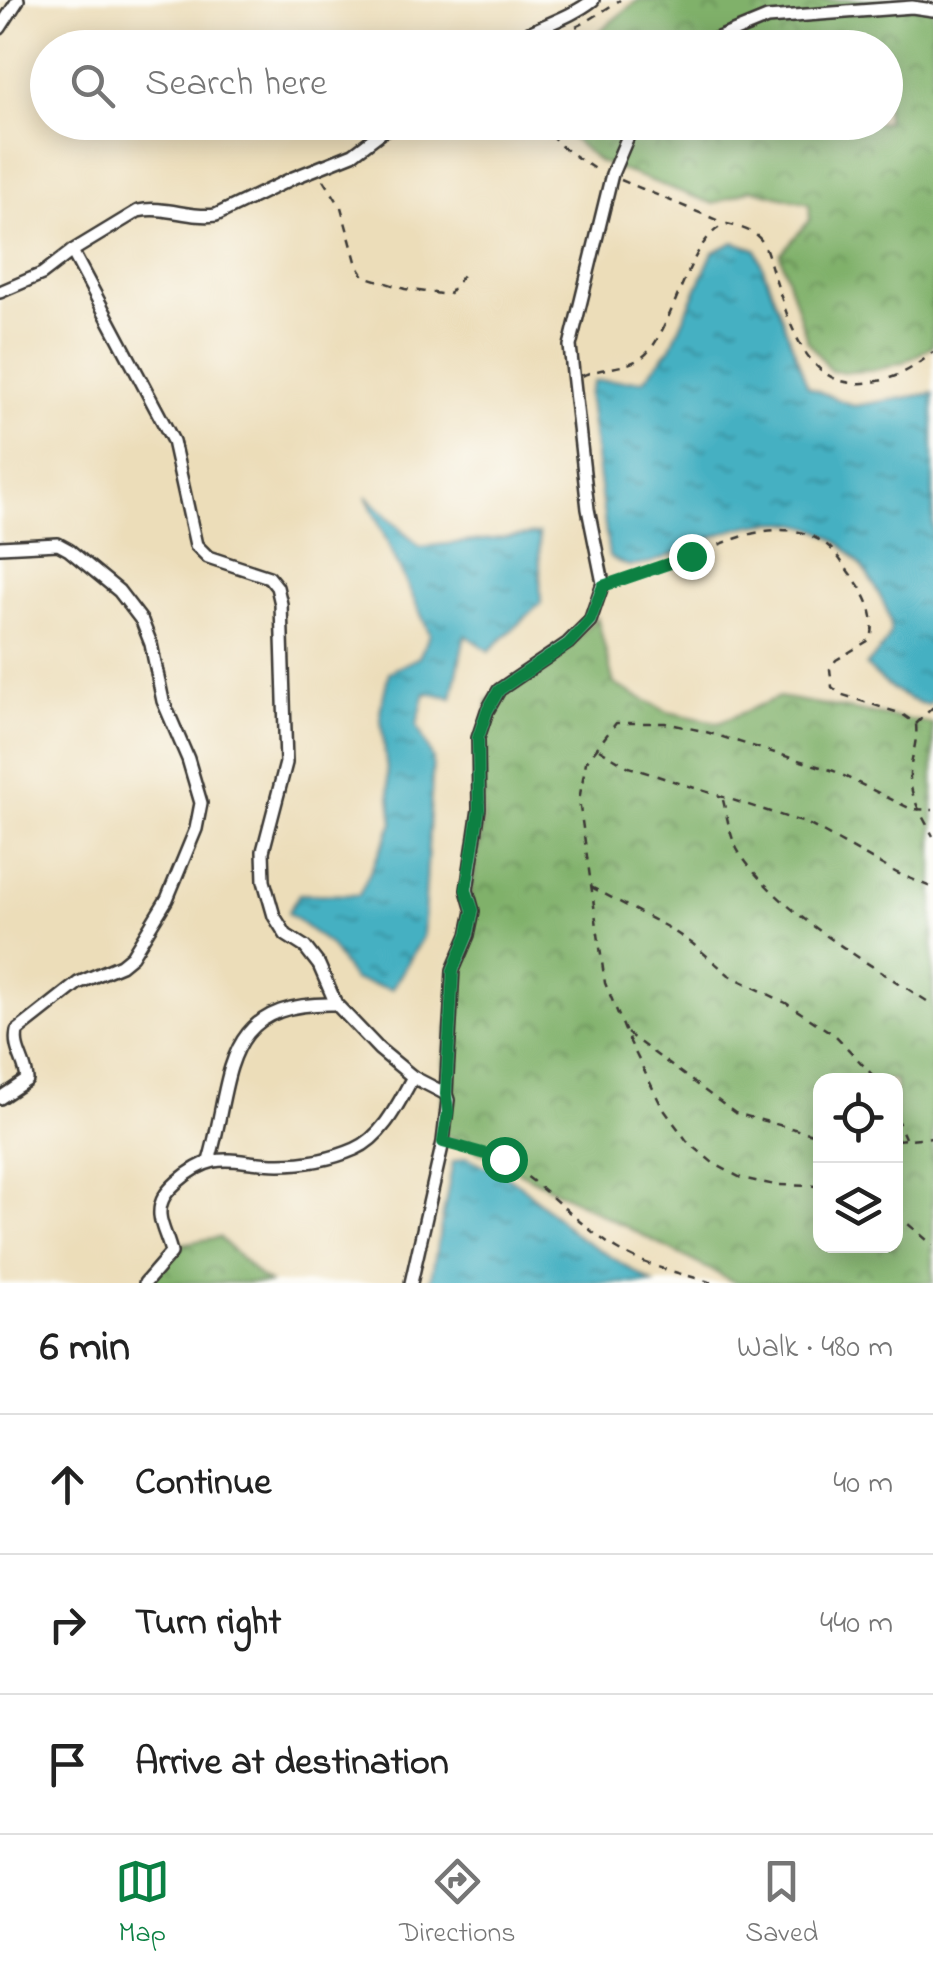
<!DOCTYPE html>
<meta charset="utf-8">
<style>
body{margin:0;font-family:"Indie Flower",sans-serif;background:#f6f6f6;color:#222}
.controls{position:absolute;right:30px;bottom:30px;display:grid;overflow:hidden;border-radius:20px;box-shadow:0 5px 25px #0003}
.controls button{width:90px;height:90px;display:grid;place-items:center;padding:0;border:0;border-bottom:2px solid #e0e0e0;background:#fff;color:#222;font:50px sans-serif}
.stop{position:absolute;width:30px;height:30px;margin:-22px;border:8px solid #0b8043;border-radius:50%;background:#fff}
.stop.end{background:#0b8043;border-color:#fff;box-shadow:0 2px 10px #0008}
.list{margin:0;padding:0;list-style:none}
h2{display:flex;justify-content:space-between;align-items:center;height:130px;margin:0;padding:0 40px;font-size:42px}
h2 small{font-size:32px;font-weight:400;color:#767676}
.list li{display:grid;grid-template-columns:65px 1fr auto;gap:30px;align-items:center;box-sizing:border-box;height:140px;padding:0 40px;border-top:2px solid #e0e0e0}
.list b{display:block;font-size:38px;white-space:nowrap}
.list em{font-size:32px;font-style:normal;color:#767676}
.icon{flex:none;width:55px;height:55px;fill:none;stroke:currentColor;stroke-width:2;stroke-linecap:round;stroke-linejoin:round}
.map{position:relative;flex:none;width:933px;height:1283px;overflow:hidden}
.search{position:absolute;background:#fff;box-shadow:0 5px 25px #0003;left:30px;right:30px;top:30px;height:110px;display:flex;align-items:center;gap:25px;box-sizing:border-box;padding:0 35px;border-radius:55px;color:#767676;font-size:38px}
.sheet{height:550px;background:#fff}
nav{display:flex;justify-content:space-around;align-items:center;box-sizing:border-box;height:140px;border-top:2px solid #e0e0e0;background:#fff;font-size:28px;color:#767676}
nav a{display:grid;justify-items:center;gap:5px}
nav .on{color:#0b8043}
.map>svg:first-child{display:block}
.forest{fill:url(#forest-crowns);stroke:#4e6644;stroke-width:2.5;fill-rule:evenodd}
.water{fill:url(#water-ripples);stroke:#30666f;stroke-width:2.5}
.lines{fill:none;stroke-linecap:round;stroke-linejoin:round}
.minor-casing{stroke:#3b3934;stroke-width:16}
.path{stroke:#3b3934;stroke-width:2.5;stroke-dasharray:8 8;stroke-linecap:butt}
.minor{stroke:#fff;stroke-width:11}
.route{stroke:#0b8043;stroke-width:12}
</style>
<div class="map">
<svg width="933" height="1283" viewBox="0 0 933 1283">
<defs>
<pattern id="forest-crowns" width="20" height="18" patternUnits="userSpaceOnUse" patternTransform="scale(2.5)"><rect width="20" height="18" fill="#80b16b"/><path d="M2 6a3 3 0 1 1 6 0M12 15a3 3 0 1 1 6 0" fill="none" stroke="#688f57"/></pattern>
<pattern id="water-ripples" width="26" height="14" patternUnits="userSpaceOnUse" patternTransform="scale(2.5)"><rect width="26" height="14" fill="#44b0c2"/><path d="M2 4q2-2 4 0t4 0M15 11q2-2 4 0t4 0" fill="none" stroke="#388e9d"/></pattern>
</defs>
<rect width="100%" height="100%" fill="#fdfcf7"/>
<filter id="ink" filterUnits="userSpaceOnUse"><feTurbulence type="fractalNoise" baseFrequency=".01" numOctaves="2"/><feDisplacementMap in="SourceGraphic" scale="20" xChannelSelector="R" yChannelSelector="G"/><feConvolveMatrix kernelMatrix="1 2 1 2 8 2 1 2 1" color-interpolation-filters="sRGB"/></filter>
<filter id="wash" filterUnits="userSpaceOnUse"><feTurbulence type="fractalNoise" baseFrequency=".0048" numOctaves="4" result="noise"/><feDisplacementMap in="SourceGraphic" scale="40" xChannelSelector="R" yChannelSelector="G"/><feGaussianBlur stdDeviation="2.25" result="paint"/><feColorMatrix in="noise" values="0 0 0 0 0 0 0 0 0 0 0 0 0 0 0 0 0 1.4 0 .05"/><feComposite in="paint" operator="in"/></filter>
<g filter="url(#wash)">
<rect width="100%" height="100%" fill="#ecddb9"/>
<!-- forest -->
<g class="forest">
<path d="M 638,0 L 933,0 L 933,345 C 902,368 869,375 831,371 L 807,340 L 780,254 L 810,220 L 809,204 L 751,189 L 714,204 L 599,162 L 554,123 L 886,122 L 886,48 L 569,47 L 596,34 Z"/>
<path d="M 597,617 L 614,684 L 668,712 L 719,723 L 779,697 L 933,724 L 933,1283 L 736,1283 L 441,1132 L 444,1058 L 483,821 L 482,754 L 488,700 L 548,670 ZM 820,1080 L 896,1080 L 896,1246 L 820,1246 Z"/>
<polygon points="219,1237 260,1277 271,1283 148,1283 181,1244"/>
</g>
<!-- water -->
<g class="water">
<path d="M 734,242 L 756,249 L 808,387 L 854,406 L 933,393 L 933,699 L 929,705 C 902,700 885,684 866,666 C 888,640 900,634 882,600 C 843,522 791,506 710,538 C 688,547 654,566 630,566 C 624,565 615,560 609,557 L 588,394 L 594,381 L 644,380 L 671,347 L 713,252 Z"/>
<polygon points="366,496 420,547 539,534 541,603 489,651 465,635 452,698 425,693 417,725 433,759 423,937 392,989 353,980 330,945 288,913 299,894 359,895 393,823 380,711 389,672 419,657 430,634"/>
<polygon points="467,1157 517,1182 576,1235 653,1283 430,1283 453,1162"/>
</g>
</g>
<g filter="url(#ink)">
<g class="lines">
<defs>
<g id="minor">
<polyline points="0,28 18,0"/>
<path d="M 502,48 C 530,28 566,21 593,0"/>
<polyline points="694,48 767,18 912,7 933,10"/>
<polyline points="72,251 173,441 196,545 208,557 269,577 277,587 281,604 286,763 263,851 264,881 274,916 286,935 305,947 319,965 336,1004 379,1049 413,1077 446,1094 448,1100 443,1142 411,1283"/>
<path d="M 0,292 L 42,274 L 72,251 L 138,211 C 164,205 190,219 216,215 L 293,178 L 353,154 L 395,122"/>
<path d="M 0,547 L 58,544 L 69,550 L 119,591 L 142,621 L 151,644 L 163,701 L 188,759 L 201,803 L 196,829 L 167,899 L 132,956 L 121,965 L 78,983 L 17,1031 C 13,1051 26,1061 27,1080 L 0,1098"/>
<polyline points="446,1094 453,970 468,935 473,911 467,890 479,809 478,738 487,711 499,690 568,643 590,621 603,583 588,509 570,346 612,174 634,122"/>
<path d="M 209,1161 C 234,1077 218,1001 336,1004"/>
<path d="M 145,1283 L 171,1253 C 169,1240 161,1228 160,1215 C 159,1200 167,1191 177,1182 C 217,1147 233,1164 279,1164 C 305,1164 332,1159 355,1149 C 383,1137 399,1102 413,1077"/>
</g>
</defs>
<!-- minor casing -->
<use href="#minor" class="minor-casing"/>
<!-- path -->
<g class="path">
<polyline points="533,48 586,22 620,0"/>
<polyline points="539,122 563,148 599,172"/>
<polyline points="324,180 341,207 357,265 364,276 405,289 448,295 463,275"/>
<polyline points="621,180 724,223"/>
<path d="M 582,376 C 603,366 630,370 647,353 C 674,326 690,234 727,224 C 739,227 753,230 761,240 C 767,248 769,260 772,269 C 788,316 803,388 864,383 C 892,381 912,370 933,352"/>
<path d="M 614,582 C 638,574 663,566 687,557 C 732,541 782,512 827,545 C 836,552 844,566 851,575 C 866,594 877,615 871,639 L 836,660 L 830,669 L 832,687 L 840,694 L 902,714 L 916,724 C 918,742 911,756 910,774 C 909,796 923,817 933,836"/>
<polyline points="916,724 933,707"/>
<polyline points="599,749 629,767 808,824 897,873 933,888"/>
<path d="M 723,800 C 728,819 730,842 743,858 C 786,918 872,965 933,1005"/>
<polyline points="591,887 667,927 693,944 729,975 786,1003 836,1036 877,1080"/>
<polyline points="627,1033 735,1113 820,1136"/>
<polyline points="896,1117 905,1138"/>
<polyline points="896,1140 933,1137"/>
<path d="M 455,1145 C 528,1157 557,1212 617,1249 C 647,1267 681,1273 713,1283"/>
<polyline points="820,1186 775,1185 741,1178 713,1163 687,1141 662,1107 629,1040 605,983 579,800 586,762 616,723 665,723 703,731 834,771 911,809 933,810"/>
<polyline points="896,1214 933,1245"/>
</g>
<!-- minor -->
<use href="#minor" class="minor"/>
</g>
</g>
<g class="lines" filter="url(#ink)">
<!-- route -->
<polyline class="route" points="504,1159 443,1142 448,1112 446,1094 453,970 468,934 473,910 466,890 479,810 478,738 487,711 499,690 568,644 590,620 603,586 691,556"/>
</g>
</svg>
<div class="controls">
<button><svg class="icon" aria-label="locate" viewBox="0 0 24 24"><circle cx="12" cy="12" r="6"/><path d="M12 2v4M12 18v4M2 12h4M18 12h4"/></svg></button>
<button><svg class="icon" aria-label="layers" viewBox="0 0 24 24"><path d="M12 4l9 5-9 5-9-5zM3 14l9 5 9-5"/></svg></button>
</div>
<div class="stop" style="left:504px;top:1159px"></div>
<div class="stop end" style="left:691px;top:556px"></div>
<div class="search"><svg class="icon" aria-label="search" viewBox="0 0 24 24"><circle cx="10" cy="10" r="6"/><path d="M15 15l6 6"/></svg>Search here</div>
</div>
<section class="sheet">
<h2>6 min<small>Walk · 480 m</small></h2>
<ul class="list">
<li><svg class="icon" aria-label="ahead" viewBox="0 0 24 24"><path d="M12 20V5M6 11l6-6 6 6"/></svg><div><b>Continue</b></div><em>40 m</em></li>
<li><svg class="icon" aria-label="right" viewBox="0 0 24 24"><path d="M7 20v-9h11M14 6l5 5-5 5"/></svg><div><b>Turn right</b></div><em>440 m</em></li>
<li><svg class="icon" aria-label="arrive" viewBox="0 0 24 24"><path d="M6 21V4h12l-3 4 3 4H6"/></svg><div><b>Arrive at destination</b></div></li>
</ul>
</section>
<nav>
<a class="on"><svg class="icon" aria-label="map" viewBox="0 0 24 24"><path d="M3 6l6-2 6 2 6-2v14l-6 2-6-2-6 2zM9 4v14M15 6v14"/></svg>Map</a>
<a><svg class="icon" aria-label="directions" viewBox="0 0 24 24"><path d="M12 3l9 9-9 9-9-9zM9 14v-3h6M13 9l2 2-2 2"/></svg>Directions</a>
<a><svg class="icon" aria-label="saved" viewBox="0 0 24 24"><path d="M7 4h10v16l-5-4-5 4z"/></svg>Saved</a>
</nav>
